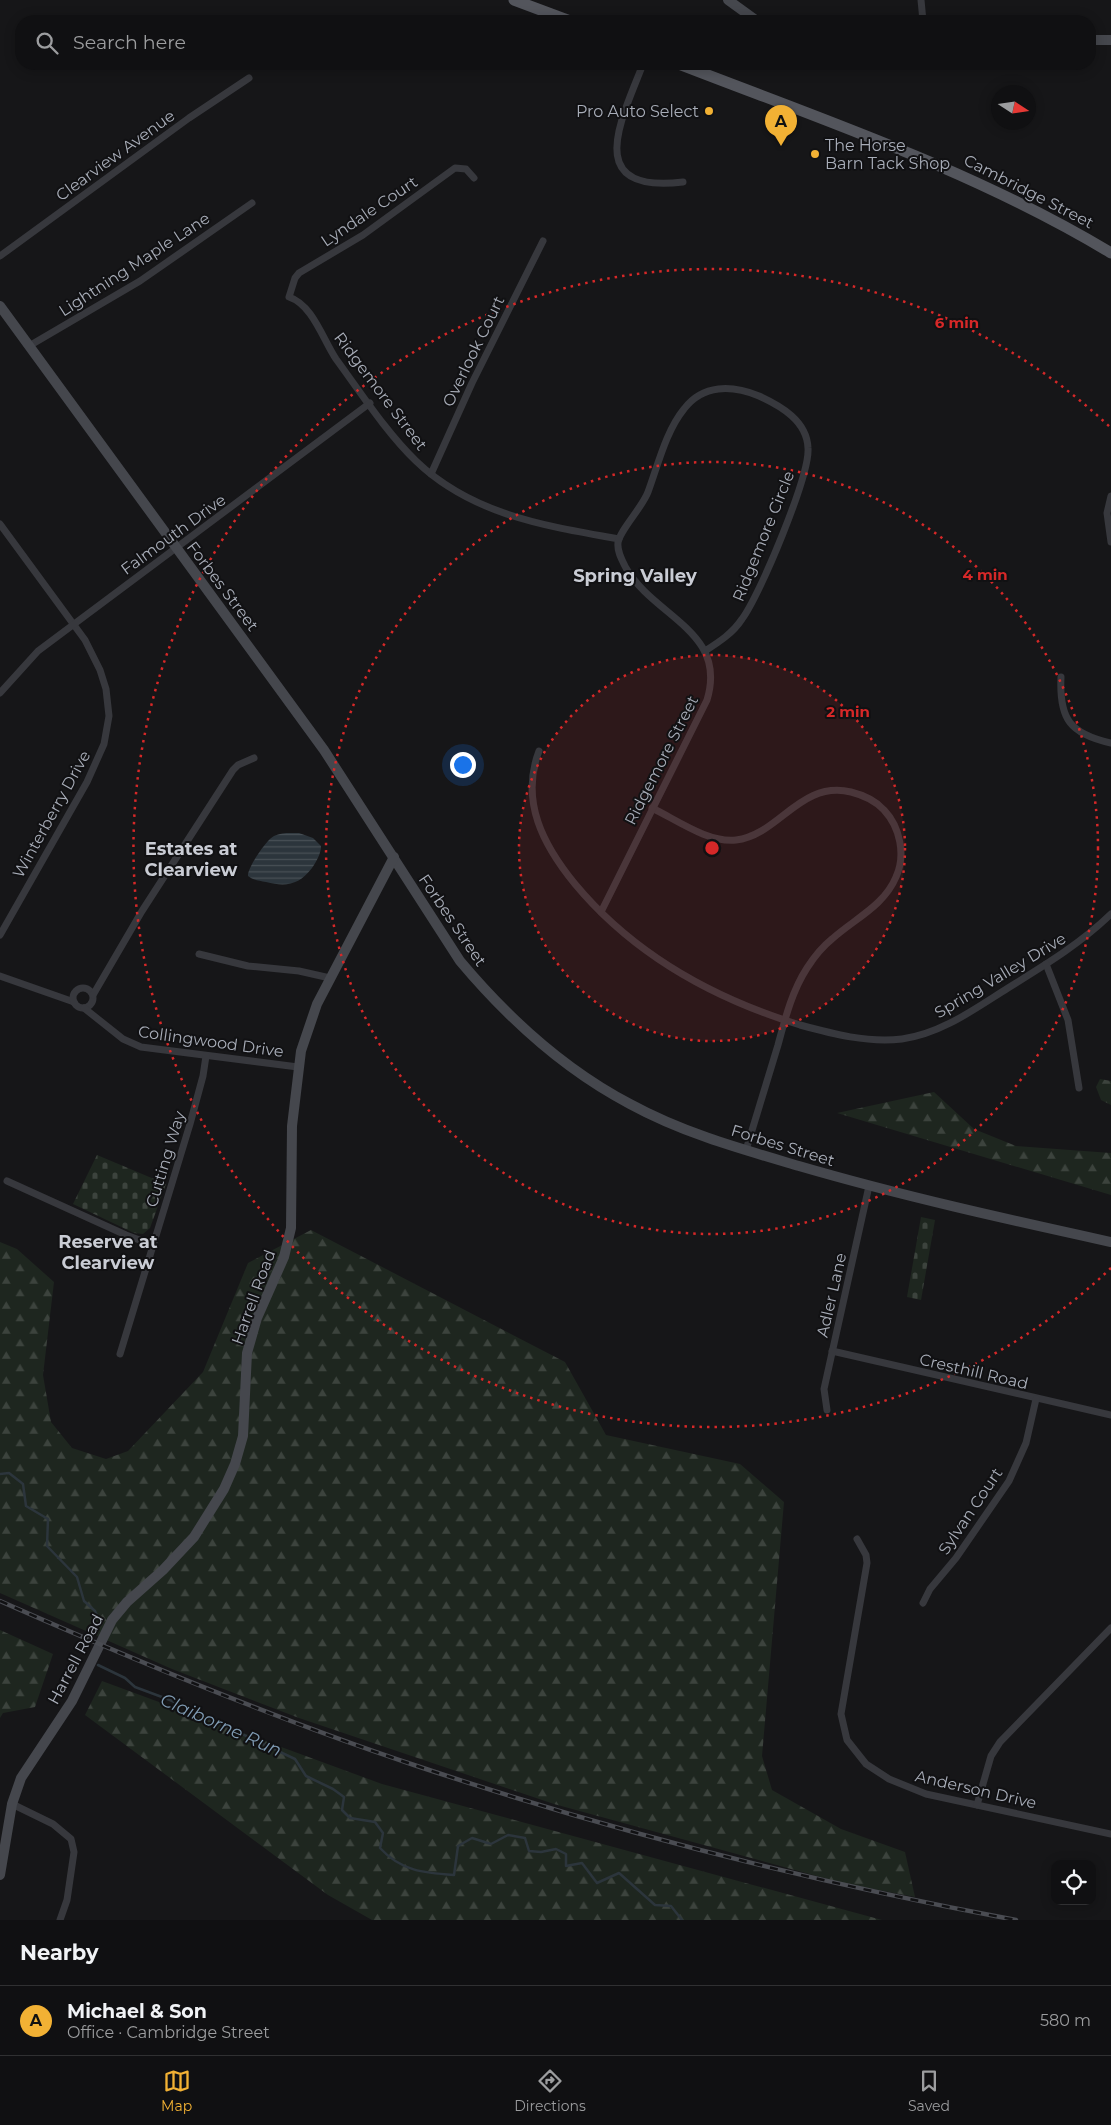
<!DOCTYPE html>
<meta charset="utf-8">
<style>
body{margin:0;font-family:Montserrat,sans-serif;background:#19191b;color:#f1f3f6}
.controls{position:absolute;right:15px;bottom:15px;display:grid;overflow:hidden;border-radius:10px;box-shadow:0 2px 12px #0003}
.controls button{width:45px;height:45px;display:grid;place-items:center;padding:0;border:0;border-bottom:1px solid #303032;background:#101012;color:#f1f3f6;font:25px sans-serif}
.compass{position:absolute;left:991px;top:85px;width:45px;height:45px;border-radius:50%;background:#101012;box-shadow:0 2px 12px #0003;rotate:102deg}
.you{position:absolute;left:462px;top:764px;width:18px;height:18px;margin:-12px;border:4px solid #fff;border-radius:50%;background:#1a73e8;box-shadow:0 0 0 8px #1a73e833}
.badge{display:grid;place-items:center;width:32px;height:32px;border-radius:50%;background:#f2b134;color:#111;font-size:16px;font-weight:700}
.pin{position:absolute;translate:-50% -41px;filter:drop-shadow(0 1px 2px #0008)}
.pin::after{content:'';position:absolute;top:26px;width:18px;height:15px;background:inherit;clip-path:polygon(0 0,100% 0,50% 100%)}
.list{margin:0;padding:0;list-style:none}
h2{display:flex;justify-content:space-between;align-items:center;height:65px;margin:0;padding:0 20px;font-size:21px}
h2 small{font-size:16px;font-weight:400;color:#9c9d9f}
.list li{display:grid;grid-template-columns:32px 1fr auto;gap:15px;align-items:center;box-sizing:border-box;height:70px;padding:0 20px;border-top:1px solid #303032}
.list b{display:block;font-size:19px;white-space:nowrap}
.list p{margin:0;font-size:16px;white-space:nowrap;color:#9c9d9f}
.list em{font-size:16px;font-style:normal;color:#9c9d9f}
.icon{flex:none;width:28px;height:28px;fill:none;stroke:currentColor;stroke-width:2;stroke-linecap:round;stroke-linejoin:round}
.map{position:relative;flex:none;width:1111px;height:1920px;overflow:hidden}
.search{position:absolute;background:#101012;box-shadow:0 2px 12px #0003;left:15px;right:15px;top:15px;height:55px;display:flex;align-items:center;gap:12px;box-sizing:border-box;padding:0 18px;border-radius:20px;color:#9c9d9f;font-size:19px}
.sheet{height:135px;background:#101012}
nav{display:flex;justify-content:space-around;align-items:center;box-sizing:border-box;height:70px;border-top:1px solid #303032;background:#101012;font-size:14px;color:#9c9d9f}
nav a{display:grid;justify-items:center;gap:2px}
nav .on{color:#f2b134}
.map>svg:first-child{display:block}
.forest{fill:url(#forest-firs)}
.cemetery{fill:url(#cemetery-stones)}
.water{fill:url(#water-rules)}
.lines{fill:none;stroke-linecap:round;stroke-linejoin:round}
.stream{stroke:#2c353c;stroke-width:2.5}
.street{stroke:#37383d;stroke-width:7}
.secondary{stroke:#45474d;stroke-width:10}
.primary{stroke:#53555c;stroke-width:11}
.rail-casing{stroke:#4a4c52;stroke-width:4.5}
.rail{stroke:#111113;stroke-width:2.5;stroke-dasharray:8;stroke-linecap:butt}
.ring{fill:none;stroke:#d62828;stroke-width:2.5;stroke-dasharray:2.5 5}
.poi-dot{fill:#f2b134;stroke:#111113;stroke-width:2}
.labels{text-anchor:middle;stroke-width:4;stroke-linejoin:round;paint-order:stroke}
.poi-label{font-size:16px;fill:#a8adb8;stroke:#111113;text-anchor:end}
.street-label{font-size:16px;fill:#a8adb8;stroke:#111113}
.neighbourhood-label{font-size:18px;font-weight:bold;fill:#c9ccd4;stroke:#111113}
.water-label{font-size:18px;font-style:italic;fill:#7f9bb3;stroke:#111113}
.centre{fill:#d62828;stroke:#111113;stroke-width:2.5}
.ring-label{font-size:15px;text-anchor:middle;font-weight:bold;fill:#d62828;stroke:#111113;stroke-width:4;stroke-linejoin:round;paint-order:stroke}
</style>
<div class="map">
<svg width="1111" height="1920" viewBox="0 0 1111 1920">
<defs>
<pattern id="forest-firs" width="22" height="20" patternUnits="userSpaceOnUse" patternTransform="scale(1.25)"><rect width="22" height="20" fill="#1e261f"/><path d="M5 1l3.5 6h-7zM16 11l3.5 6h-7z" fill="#3c433d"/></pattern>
<pattern id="cemetery-stones" width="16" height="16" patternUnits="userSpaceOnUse" patternTransform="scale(1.25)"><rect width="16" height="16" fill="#1e261f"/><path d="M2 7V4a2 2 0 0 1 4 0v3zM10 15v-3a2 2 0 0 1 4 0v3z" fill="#3c433d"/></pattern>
<pattern id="water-rules" width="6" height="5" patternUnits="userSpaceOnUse" patternTransform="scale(1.25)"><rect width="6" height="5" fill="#2c353c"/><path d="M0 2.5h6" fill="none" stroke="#485056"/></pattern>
</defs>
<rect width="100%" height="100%" fill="#161618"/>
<!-- forest -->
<g class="forest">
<polygon points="1100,1079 1111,1081 1111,1105 1101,1100 1096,1087"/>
<polygon points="934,1092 974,1129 1016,1146 1111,1153 1111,1195 837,1113"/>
<polygon points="311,1230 565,1362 606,1435 740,1464 784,1502 762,1756 772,1790 841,1829 905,1852 915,1897 842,1883 554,1804 299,1718 172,1669 0,1593 0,1242 17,1249 54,1282 43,1375 51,1422 72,1448 106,1459 128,1451 203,1372 248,1263"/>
<polygon points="0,1630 53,1654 35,1707 3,1713 0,1718"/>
<polygon points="102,1681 382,1784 882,1920 372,1920 328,1895 85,1715"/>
</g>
<!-- cemetery -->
<g class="cemetery">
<polygon points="97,1155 166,1184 150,1228 143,1234 134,1233 73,1204"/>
<polygon points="921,1217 935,1220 921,1300 907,1297"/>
</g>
<!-- water -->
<path class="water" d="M 299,833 L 313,838 L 321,846 C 321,854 316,862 312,868 C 299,885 286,887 266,882 C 259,881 253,880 248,876 C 247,868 267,839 274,836 C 282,832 291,833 299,833 Z"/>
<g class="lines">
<!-- stream -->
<g class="stream">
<polyline points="0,1474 9,1473 23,1484 26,1506 48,1519 47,1546 77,1577 84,1601 95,1611 101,1624"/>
<path d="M 98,1665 L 125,1678 L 135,1687 L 170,1700 L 295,1759 L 306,1776 L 333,1789 L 344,1797 L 342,1810 L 350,1818 L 375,1822 L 383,1833 L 380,1848 C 401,1871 424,1873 454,1875 L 458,1846 L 472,1838 L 491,1844 L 508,1835 L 525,1838 L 529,1851 L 541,1852 L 556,1849 L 566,1854 L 566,1866 L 582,1863 L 597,1883 L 619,1873 L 655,1905 L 671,1906 L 682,1920"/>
</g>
<!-- street -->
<g class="street">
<polyline points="921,0 923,21"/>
<path d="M 643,64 C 622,119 581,194 683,182"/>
<path d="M 474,178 L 466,169 L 455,168 L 363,235 L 299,273 L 295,278 L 289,297 C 313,305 323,340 336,359 C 361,393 386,432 416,461 C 472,515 546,526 619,539"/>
<polyline points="0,256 189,118 249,78"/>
<polyline points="29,346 140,281 252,203"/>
<polyline points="431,474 472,383 543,241"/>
<polyline points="1111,496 1107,513 1111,542"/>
<polyline points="0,524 85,640 100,670 106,689 109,716 104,744 87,782 0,935"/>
<path d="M 1061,677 C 1059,719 1070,734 1111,743"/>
<polyline points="0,693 38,651 370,403"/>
<path d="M 539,751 C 520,801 543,845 575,884 C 634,955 712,998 800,1025 C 833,1034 867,1043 902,1039 C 941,1034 976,1008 1008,988 C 1045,965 1080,944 1111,914"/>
<path d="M 652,808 C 677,820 708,843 736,840 C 779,835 800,780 851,792 C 863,795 875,800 884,810 C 900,827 906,855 896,877 C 884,906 854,919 832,939 C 822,947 814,957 807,968 C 792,991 785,1019 778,1045 C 767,1080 757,1115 746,1150"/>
<path d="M 601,912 L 707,700 C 728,631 654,617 626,568 C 622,560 617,552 618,543 C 619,531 642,508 648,492 C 658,465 666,431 684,409 C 703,384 732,385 759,396 C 781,406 807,421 808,448 C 810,475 760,595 742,619 C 733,633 719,642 705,651"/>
<polyline points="199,954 248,966 299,971 330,978"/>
<polyline points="1046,964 1068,1020 1079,1088"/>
<polyline points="0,976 74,1002"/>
<circle cx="83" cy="998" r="10"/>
<polyline points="93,995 142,911 233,770 238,765 254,758"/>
<polyline points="84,1008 123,1039 141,1047 298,1067"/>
<polyline points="7,1181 126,1235 153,1245"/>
<polyline points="832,1351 1111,1415"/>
<polyline points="120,1354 190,1124 203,1076 206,1056"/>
<polyline points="827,1410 824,1389 869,1186"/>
<polyline points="857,1539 866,1555 867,1563 841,1714 847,1740 866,1764 889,1779 926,1794 1111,1834"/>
<polyline points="923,1603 930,1589 956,1558 1009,1481 1026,1443 1036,1399"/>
<polyline points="12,1804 53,1824 71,1839 74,1852 67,1900 60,1920"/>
<polyline points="977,1805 991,1756 1000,1742 1111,1628"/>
</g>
<!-- secondary -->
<g class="secondary">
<polyline points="728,0 757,21"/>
<polyline points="1090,40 1111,40"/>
<path d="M 0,306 L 324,750 L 460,961 C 507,1017 565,1070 630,1104 C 683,1133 741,1149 799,1166 C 902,1196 1006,1219 1111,1242"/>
<polyline points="0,1875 12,1804 21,1778 72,1701 112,1620 127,1602 163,1570 194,1537 224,1489 235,1464 243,1436 247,1353 257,1318 284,1257 291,1228 292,1126 301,1051 317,1004 394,857"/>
</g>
<!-- primary -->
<g class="primary">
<polyline points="514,0 570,21"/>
<path d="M 679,64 C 826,121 975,171 1111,253"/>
</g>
<defs>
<path id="rail" d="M 0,1601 C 136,1661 273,1718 414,1765 C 611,1831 811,1882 1016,1920"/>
</defs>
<!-- rail casing -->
<use href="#rail" class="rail-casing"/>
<!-- rail -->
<use href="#rail" class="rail"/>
</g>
<!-- distance rings -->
<circle cx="712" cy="848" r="193" fill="#d62828" fill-opacity=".12"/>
<g class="ring">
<circle cx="712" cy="848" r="193"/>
<circle cx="712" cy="848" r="386"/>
<path d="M1111 1268A579 579 0 1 1 1111 428"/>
</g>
<!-- markers -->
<g class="poi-dot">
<circle cx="709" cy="111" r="5"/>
<circle cx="815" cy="154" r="5"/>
</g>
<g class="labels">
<!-- poi labels -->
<g class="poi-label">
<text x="699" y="117">Pro Auto Select</text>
<text x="825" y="151" text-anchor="start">The Horse<tspan x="825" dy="18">Barn Tack Shop</tspan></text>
</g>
<!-- street labels -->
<g class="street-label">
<text transform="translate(115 155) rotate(-36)" y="6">Clearview Avenue</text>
<text transform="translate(1029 191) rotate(27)" y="6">Cambridge Street</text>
<text transform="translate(369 211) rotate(-34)" y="6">Lyndale Court</text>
<text transform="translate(134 264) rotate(-33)" y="6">Lightning Maple Lane</text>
<text transform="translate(473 351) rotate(-64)" y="6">Overlook Court</text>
<text transform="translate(381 391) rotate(53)" y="6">Ridgemore Street</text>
<text transform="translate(173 534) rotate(-36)" y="6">Falmouth Drive</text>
<text transform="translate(763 536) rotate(-68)" y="6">Ridgemore Circle</text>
<text transform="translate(223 586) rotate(53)" y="6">Forbes Street</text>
<text transform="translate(661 760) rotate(-63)" y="6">Ridgemore Street</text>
<text transform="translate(51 814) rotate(-61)" y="6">Winterberry Drive</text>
<text transform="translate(453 920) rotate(56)" y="6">Forbes Street</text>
<text transform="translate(1000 975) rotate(-31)" y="6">Spring Valley Drive</text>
<text transform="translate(211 1041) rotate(8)" y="6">Collingwood Drive</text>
<text transform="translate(783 1145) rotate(17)" y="6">Forbes Street</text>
<text transform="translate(165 1159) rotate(-73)" y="6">Cutting Way</text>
<text transform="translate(831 1295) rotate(-77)" y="6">Adler Lane</text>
<text transform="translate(253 1297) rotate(-70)" y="6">Harrell Road</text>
<text transform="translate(974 1371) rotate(13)" y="6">Cresthill Road</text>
<text transform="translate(970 1511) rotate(-56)" y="6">Sylvan Court</text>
<text transform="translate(75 1659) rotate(-62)" y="6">Harrell Road</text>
<text transform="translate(976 1789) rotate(13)" y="6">Anderson Drive</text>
</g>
<!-- neighbourhood labels -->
<g class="neighbourhood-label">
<text x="635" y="582">Spring Valley</text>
<text x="191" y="855">Estates at<tspan x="191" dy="21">Clearview</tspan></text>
<text x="108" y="1248">Reserve at<tspan x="108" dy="21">Clearview</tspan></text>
</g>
<!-- water labels -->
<g class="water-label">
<text transform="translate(221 1725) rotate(24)" y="6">Claiborne Run</text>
</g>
</g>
<circle cx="712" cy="848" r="8" class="centre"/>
<g class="ring-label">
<text x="957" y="328">6 min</text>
<text x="985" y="580">4 min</text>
<text x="848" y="717">2 min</text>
</g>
</svg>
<div class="controls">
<button><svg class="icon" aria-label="locate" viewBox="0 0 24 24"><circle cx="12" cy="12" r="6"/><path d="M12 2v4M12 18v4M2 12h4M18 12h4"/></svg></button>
</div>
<svg class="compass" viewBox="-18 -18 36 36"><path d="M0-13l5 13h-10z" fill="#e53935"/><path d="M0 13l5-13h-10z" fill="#9c9d9f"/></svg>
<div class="you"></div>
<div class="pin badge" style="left:781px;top:146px">A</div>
<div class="search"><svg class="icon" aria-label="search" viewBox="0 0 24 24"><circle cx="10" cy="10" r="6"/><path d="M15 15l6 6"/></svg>Search here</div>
</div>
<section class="sheet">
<h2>Nearby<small></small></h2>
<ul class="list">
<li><span class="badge">A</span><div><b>Michael &amp; Son</b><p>Office · Cambridge Street</p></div><em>580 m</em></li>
</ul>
</section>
<nav>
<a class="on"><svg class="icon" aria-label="map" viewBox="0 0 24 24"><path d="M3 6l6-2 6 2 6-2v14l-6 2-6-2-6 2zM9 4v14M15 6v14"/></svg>Map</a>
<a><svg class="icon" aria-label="directions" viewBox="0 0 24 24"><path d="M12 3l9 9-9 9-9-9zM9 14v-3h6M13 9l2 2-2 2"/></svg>Directions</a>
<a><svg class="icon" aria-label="saved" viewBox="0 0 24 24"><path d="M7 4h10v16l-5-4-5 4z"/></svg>Saved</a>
</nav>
